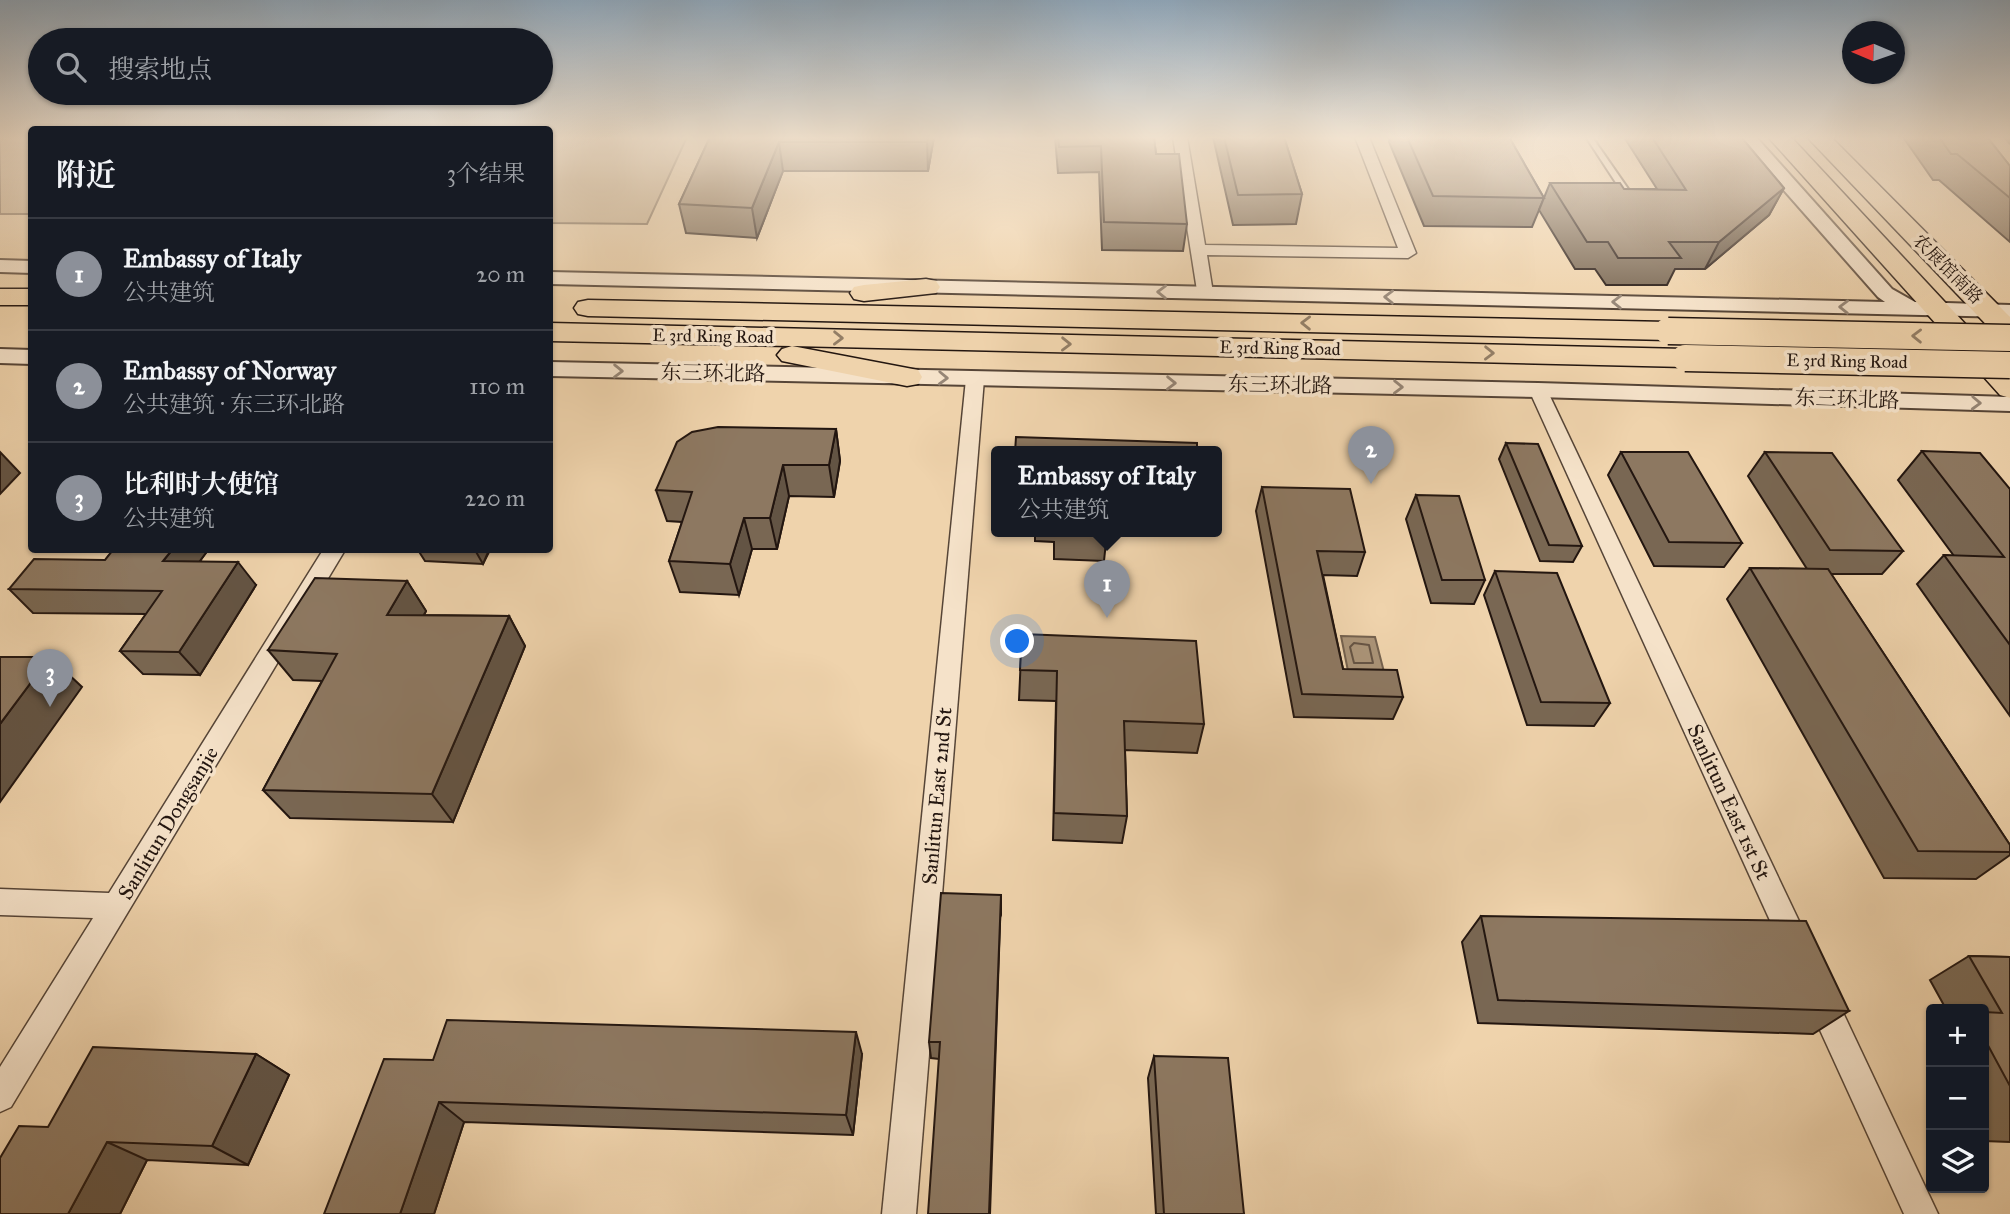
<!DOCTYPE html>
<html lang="zh">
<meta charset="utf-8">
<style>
body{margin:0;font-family:"IM FELL Great Primer","Noto Serif SC",serif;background:#242831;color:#f1f3f6}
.controls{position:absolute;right:21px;bottom:21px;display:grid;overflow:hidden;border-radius:7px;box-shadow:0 2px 5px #0004}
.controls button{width:63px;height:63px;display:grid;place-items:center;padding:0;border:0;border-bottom:2px solid #363941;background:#171b24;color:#f1f3f6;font:35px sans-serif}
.compass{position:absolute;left:1842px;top:21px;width:63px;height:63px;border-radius:50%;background:#171b24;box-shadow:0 2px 5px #0004;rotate:272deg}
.you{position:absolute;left:1018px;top:642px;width:24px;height:24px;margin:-18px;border:5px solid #fff;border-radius:50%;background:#1a73e8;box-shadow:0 0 0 10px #1a73e833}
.badge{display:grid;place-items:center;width:46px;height:46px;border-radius:50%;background:#8c9099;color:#fff;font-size:23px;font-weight:700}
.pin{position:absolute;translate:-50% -58px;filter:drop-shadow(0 2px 4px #0008)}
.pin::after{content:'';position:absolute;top:37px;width:24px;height:21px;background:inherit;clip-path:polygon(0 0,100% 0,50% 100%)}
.popup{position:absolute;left:991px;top:446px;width:231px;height:91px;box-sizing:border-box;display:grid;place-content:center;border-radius:7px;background:#171b24;filter:drop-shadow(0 2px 5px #0005);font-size:23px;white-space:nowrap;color:#9ea1a6}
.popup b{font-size:26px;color:#f1f3f6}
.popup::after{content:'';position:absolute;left:50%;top:100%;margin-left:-14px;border:14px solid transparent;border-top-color:#171b24}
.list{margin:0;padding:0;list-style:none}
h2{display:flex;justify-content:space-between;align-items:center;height:91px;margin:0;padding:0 28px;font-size:30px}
h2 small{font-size:23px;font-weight:400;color:#9ea1a6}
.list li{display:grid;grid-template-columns:46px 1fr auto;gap:21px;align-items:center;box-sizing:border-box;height:112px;padding:0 28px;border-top:2px solid #363941}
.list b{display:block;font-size:26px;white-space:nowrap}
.list p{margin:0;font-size:23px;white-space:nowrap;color:#9ea1a6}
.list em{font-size:23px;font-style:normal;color:#9ea1a6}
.icon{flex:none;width:38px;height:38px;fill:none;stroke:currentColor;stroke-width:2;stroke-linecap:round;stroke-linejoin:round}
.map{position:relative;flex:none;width:2010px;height:1214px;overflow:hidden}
.search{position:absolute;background:#171b24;box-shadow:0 2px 5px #0004;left:28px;top:28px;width:525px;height:77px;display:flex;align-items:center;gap:18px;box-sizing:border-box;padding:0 24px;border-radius:38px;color:#9ea1a6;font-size:26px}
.panel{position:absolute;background:#171b24;box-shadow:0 2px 5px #0004;left:28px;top:126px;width:525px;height:427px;border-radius:7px}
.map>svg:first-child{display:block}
.green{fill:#ccb391;stroke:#786450;stroke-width:2}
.water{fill:#aa9377;stroke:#74614e;stroke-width:2}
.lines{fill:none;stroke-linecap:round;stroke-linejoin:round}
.shore{stroke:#665444;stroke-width:2}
.service-casing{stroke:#564537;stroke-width:4}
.minor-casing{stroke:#564537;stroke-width:3}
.tertiary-casing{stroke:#564537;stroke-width:4}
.primary-casing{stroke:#231610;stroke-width:3}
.trunk-casing{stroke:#231610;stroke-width:3}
.service{fill:#f5e2c9;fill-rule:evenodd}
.minor{fill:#f5e2c9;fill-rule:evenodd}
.tertiary{fill:#f5e2c9;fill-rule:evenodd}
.primary{fill:#efd3ac;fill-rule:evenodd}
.trunk{fill:#efd3ac;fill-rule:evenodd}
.trunk-bridge-casing{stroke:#231610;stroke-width:29;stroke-linecap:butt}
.trunk-bridge{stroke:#efd3ac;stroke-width:26}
.wall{fill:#796753;stroke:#231610;stroke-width:2}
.shaded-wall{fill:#635444;stroke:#231610;stroke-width:2}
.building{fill:#8d7861;stroke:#231610;stroke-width:2}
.oneway{stroke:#968676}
.oneway2{stroke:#937e66}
.labels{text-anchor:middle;stroke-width:7;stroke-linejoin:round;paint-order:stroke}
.far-street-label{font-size:18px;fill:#231610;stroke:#f5e2c9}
.street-label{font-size:21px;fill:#231610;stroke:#f5e2c9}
</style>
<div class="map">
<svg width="2010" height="1214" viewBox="0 0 2010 1214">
<rect width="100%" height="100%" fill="#efd3ac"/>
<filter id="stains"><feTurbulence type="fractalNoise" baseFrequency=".00286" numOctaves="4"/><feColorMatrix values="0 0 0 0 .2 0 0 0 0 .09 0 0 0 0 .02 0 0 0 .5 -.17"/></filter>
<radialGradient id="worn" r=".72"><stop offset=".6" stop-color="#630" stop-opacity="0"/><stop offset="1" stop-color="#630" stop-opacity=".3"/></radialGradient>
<!-- green -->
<g class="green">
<rect x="0" y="137" width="31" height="77"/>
<polygon points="550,137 687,137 647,224 550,223"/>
</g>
<!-- water -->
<polygon class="water" points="1341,636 1375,637 1384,672 1348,671"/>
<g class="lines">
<!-- shore -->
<polygon class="shore" points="1354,643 1369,645 1373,663 1354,663 1350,647"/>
<defs>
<polygon id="service" points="1586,137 1592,137 1635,199 1634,201 1628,201"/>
<g id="minor">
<polygon points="1173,137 1187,137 1205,245 1398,248 1355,137 1369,137 1416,253 1408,258 1207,255 1213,293 1210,297 1198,297"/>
<polygon points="975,373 984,379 916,1214 882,1214 966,379"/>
<polygon points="1538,384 1547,390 1807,938 1811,948 1807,958 1797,962 1787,958 1529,390"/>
<polygon points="323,550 345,550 11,1107 0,1112 0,1067 93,918 0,915 0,889 109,893"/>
<polygon points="1819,980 1830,985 1938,1214 1904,1214 1804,995 1808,985"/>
</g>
<g id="tertiary">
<polygon points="1737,137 1756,137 1892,289 1915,302 2010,305 2010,317 550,284 550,272 1885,302 1878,297"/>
<polygon points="0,260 32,261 32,273 0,272"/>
<polygon points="0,349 32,350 32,364 0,363"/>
<polygon points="550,362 1538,383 2010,397 2010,411 1538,397 550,376"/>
</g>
<g id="primary">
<polygon points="1768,137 1791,137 2010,372 2010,398 2000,395"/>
<polygon points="1807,137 1831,137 2010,317 2010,341 2000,339"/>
</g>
<g id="trunk">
<polygon points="926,279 936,281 940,287 936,293 864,301 854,299 850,293 854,287 864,285"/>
<rect x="0" y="289" width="32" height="16"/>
<polygon points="588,300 1668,322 1678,325 1682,331 1678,337 1668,340 588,316 578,314 574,308 578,302"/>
<polygon points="550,323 1685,349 1695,352 1700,358 1695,364 1685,367 792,346 918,370 922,377 918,384 907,386 782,361 777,355 782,349 792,346 550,341"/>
</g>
</defs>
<!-- service casing -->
<use href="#service" class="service-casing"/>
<!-- minor casing -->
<use href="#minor" class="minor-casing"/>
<!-- tertiary casing -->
<use href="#tertiary" class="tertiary-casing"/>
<!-- primary casing -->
<use href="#primary" class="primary-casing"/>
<!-- trunk casing -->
<use href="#trunk" class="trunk-casing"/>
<!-- service -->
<use href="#service" class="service"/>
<!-- minor -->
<use href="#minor" class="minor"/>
<!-- tertiary -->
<use href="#tertiary" class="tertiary"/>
<!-- primary -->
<use href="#primary" class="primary"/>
<!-- trunk -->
<use href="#trunk" class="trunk"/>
<defs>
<g id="trunk-bridge">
<polyline points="1668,331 2010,338"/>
<polyline points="1685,358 2010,365"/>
</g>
</defs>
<!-- trunk-bridge casing -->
<use href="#trunk-bridge" class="trunk-bridge-casing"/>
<!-- trunk-bridge -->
<use href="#trunk-bridge" class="trunk-bridge"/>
</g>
<!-- wall -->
<g class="wall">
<polygon points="710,137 934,137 928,171 783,171 757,238 686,233 679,204"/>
<polygon points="1055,137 1154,137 1156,154 1187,224 1183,251 1102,250 1099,172 1058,173"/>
<polygon points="1213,137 1284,137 1302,194 1296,224 1233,225"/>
<polygon points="1390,137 1509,137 1544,198 1532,227 1424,226 1389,142"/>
<polygon points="1624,137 1741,137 1784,188 1769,215 1705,269 1675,269 1667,285 1606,285 1595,269 1575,269 1539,210 1550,183 1624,189 1657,189"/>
<polygon points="1903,137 1987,137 2010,166 2010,242 1939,180 1933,180"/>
<polygon points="2004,137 2010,137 2010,144"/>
<polygon points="836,429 840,461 834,497 789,496 777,549 752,549 739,595 680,592 669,561 682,522 667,521 656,490"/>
<polygon points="1506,443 1582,546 1573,562 1540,561 1499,459"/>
<polygon points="1922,451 2010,489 2010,716 1917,584 1944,555 1954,556 1898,480"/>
<polygon points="1621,452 1742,543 1724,567 1654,566 1608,475"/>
<polygon points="1765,452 1903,551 1882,574 1831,574 2010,845 2010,855 1976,879 1884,878 1727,599 1750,568 1807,569 1748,476"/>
<polygon points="1262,487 1365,552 1357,576 1323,575 1343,669 1403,697 1393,719 1294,717 1256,511"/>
<polygon points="1416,495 1485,580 1474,604 1431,603 1406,519"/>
<polygon points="1035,532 1107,532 1104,561 1054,559 1054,542 1035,541"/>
<polygon points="113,550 208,550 200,561 256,585 200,675 143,674 120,651 146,614 33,613 9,589 105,560"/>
<polygon points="418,550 507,550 490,550 483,564 425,561"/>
<polygon points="1495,571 1610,703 1594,726 1527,725 1484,595"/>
<polygon points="407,581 426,611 424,615 509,616 525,646 453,822 290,818 263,790 322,681 293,680 268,650"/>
<polygon points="1022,634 1204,724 1197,753 1125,750 1127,816 1122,843 1053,840 1056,701 1019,700"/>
<polygon points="1001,895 1001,915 939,1059 931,1058 929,1042"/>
<polygon points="1481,916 1849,1011 1813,1034 1478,1023 1462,942"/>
<polygon points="1969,956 2010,957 2010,1142 1984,1141 1984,1009 1946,1009 1930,980"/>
<polygon points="256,1054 289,1075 248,1165 147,1160 120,1214 0,1214 48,1127"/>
<polygon points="862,1054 853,1135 464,1122 434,1214 433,1060"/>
<polygon points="1154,1056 1244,1214 1156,1214 1148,1078"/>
</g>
<!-- shaded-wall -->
<g class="shaded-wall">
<polygon points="928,137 934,137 928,171 927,142"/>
<polygon points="779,142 783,171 757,238 752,208"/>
<polygon points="1784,188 1769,215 1705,269 1719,242"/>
<polygon points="836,429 840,461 834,497 829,465"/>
<polygon points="0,452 20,473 0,494"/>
<polygon points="783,465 789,496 777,549 770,518"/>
<polygon points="744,518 752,549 739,595 730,564"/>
<polygon points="172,550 208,550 183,584 163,561"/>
<polygon points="475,550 489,550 483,564"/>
<polygon points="238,562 256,585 200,675 179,652"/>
<polygon points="407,581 426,611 407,645 387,615"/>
<polygon points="509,616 525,646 453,822 432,794"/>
<polygon points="50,657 82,687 0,802 0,724"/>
<polygon points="1001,895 990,1214 989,1214"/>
<polygon points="856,1032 862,1054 853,1135 846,1115"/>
<polygon points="256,1054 289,1075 248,1165 212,1146"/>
<polygon points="439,1102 464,1122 434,1214 400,1214"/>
<polygon points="107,1142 147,1160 120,1214 68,1214"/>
</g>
<!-- building -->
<g class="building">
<polygon points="710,137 928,137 927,142 779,142 752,208 679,204"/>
<polygon points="1058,137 1154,137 1156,154 1179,154 1187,224 1104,222 1101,146 1059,147"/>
<polygon points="1224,137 1284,137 1302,194 1238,195"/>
<polygon points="1407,137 1509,137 1544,198 1433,196"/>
<polygon points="1652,137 1741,137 1784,188 1719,242 1669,242 1681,258 1618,258 1608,242 1587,242 1550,183 1620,183 1624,189 1686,190"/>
<polygon points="1939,137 1987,137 2010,166 2010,198 1957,154 1951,154"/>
<polygon points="718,427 836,429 829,465 783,465 770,518 744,518 730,564 669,561 692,492 656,490 677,442 692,432"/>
<polygon points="1016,437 1197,443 1197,452 1015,452"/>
<polygon points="1506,443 1538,444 1582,546 1549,545"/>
<polygon points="1922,451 1980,453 2010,489 2010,645 1944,555 2004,557"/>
<polygon points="1621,452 1688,452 1742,543 1669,542"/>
<polygon points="1765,452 1832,453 1903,551 1830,550"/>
<polygon points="1262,487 1350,489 1365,552 1317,551 1343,669 1397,670 1403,697 1302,694"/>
<polygon points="1416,495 1459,496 1485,580 1442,580"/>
<polygon points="113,550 172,550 163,561 238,562 179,652 120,651 162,591 9,589 34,559 105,560"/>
<polygon points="1750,568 1828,569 2010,845 2010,852 1918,851"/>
<polygon points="1495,571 1557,573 1610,703 1541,702"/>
<polygon points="315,578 407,581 387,615 509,616 432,794 263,790 337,654 268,650"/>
<polygon points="1022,634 1196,641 1204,724 1124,721 1127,816 1054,813 1057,671 1020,670"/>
<polygon points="0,657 50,657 0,724"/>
<polygon points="941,893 1001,895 989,1214 928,1214 940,1042 929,1042"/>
<polygon points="1481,916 1806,921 1849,1011 1498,1000"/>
<polygon points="1969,956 2010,957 2010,1086 1984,1038 1984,1012 2002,1013"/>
<polygon points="447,1020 856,1032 846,1115 439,1102 400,1214 324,1214 384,1059 433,1060"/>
<polygon points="93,1047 256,1054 212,1146 107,1142 68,1214 0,1214 0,1158 19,1126 48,1127"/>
<polygon points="1154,1056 1228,1058 1244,1214 1164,1214"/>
</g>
<!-- one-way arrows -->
<defs><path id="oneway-chevron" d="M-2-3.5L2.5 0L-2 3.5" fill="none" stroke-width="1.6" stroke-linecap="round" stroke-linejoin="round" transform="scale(1.75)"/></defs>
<g class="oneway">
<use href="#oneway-chevron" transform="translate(1162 292) rotate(-179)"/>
<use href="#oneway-chevron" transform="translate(1389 297) rotate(-179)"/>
<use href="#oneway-chevron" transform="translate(1617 302) rotate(-179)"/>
<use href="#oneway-chevron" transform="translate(1844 307) rotate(-179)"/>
<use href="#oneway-chevron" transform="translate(618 371) rotate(1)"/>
<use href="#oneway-chevron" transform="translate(943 378) rotate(2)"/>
<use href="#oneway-chevron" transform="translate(1171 383) rotate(1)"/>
<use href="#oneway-chevron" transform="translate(1398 387) rotate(1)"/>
<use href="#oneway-chevron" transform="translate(1976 403) rotate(2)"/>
</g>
<g class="oneway2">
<use href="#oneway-chevron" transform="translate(1306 323) rotate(-179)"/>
<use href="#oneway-chevron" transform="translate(1917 336) rotate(-179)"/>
<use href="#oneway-chevron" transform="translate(838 338) rotate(1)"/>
<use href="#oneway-chevron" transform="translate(1066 344) rotate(1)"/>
<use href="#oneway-chevron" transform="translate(1489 353) rotate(1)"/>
</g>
<!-- sky -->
<linearGradient id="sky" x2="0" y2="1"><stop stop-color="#8fa7bb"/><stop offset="0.45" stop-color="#f8ebda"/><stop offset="1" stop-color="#f8ebda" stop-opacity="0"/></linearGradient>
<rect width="2010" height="307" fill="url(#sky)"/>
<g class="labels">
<!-- far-street labels -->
<g class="far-street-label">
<text transform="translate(1948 269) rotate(45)" y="6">农展馆南路</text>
<text transform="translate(713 336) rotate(1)" y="6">E 3rd Ring Road</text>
<text transform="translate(1280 348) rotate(1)" y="6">E 3rd Ring Road</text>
<text transform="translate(1847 361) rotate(1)" y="6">E 3rd Ring Road</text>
</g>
<!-- street labels -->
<g class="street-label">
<text transform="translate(713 373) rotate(1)" y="7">东三环北路</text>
<text transform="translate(1280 385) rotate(1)" y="7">东三环北路</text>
<text transform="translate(1847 399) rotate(2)" y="7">东三环北路</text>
<text transform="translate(937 796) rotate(-85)" y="7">Sanlitun East 2nd St</text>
<text transform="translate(1729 802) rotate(65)" y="7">Sanlitun East 1st St</text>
<text transform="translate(168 823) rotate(-59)" y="7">Sanlitun Dongsanjie</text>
</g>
</g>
<rect width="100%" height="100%" filter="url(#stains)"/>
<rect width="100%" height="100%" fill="url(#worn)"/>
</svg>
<div class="controls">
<button>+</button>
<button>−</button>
<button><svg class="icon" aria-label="layers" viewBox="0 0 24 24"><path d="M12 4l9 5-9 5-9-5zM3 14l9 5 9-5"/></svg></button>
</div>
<svg class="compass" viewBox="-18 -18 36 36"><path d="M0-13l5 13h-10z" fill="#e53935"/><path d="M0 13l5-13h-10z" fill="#9ea1a6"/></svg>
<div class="you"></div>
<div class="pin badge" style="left:1107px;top:618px">1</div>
<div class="popup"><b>Embassy of Italy</b>公共建筑</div>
<div class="pin badge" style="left:1371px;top:484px">2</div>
<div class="pin badge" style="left:50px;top:707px">3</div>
<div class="search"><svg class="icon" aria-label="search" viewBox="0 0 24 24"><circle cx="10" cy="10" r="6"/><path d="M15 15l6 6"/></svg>搜索地点</div>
<section class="panel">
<h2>附近<small>3个结果</small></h2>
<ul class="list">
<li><span class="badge">1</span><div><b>Embassy of Italy</b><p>公共建筑</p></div><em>20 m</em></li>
<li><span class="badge">2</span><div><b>Embassy of Norway</b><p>公共建筑 · 东三环北路</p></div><em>110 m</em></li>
<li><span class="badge">3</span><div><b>比利时大使馆</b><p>公共建筑</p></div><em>220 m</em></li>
</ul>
</section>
</div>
